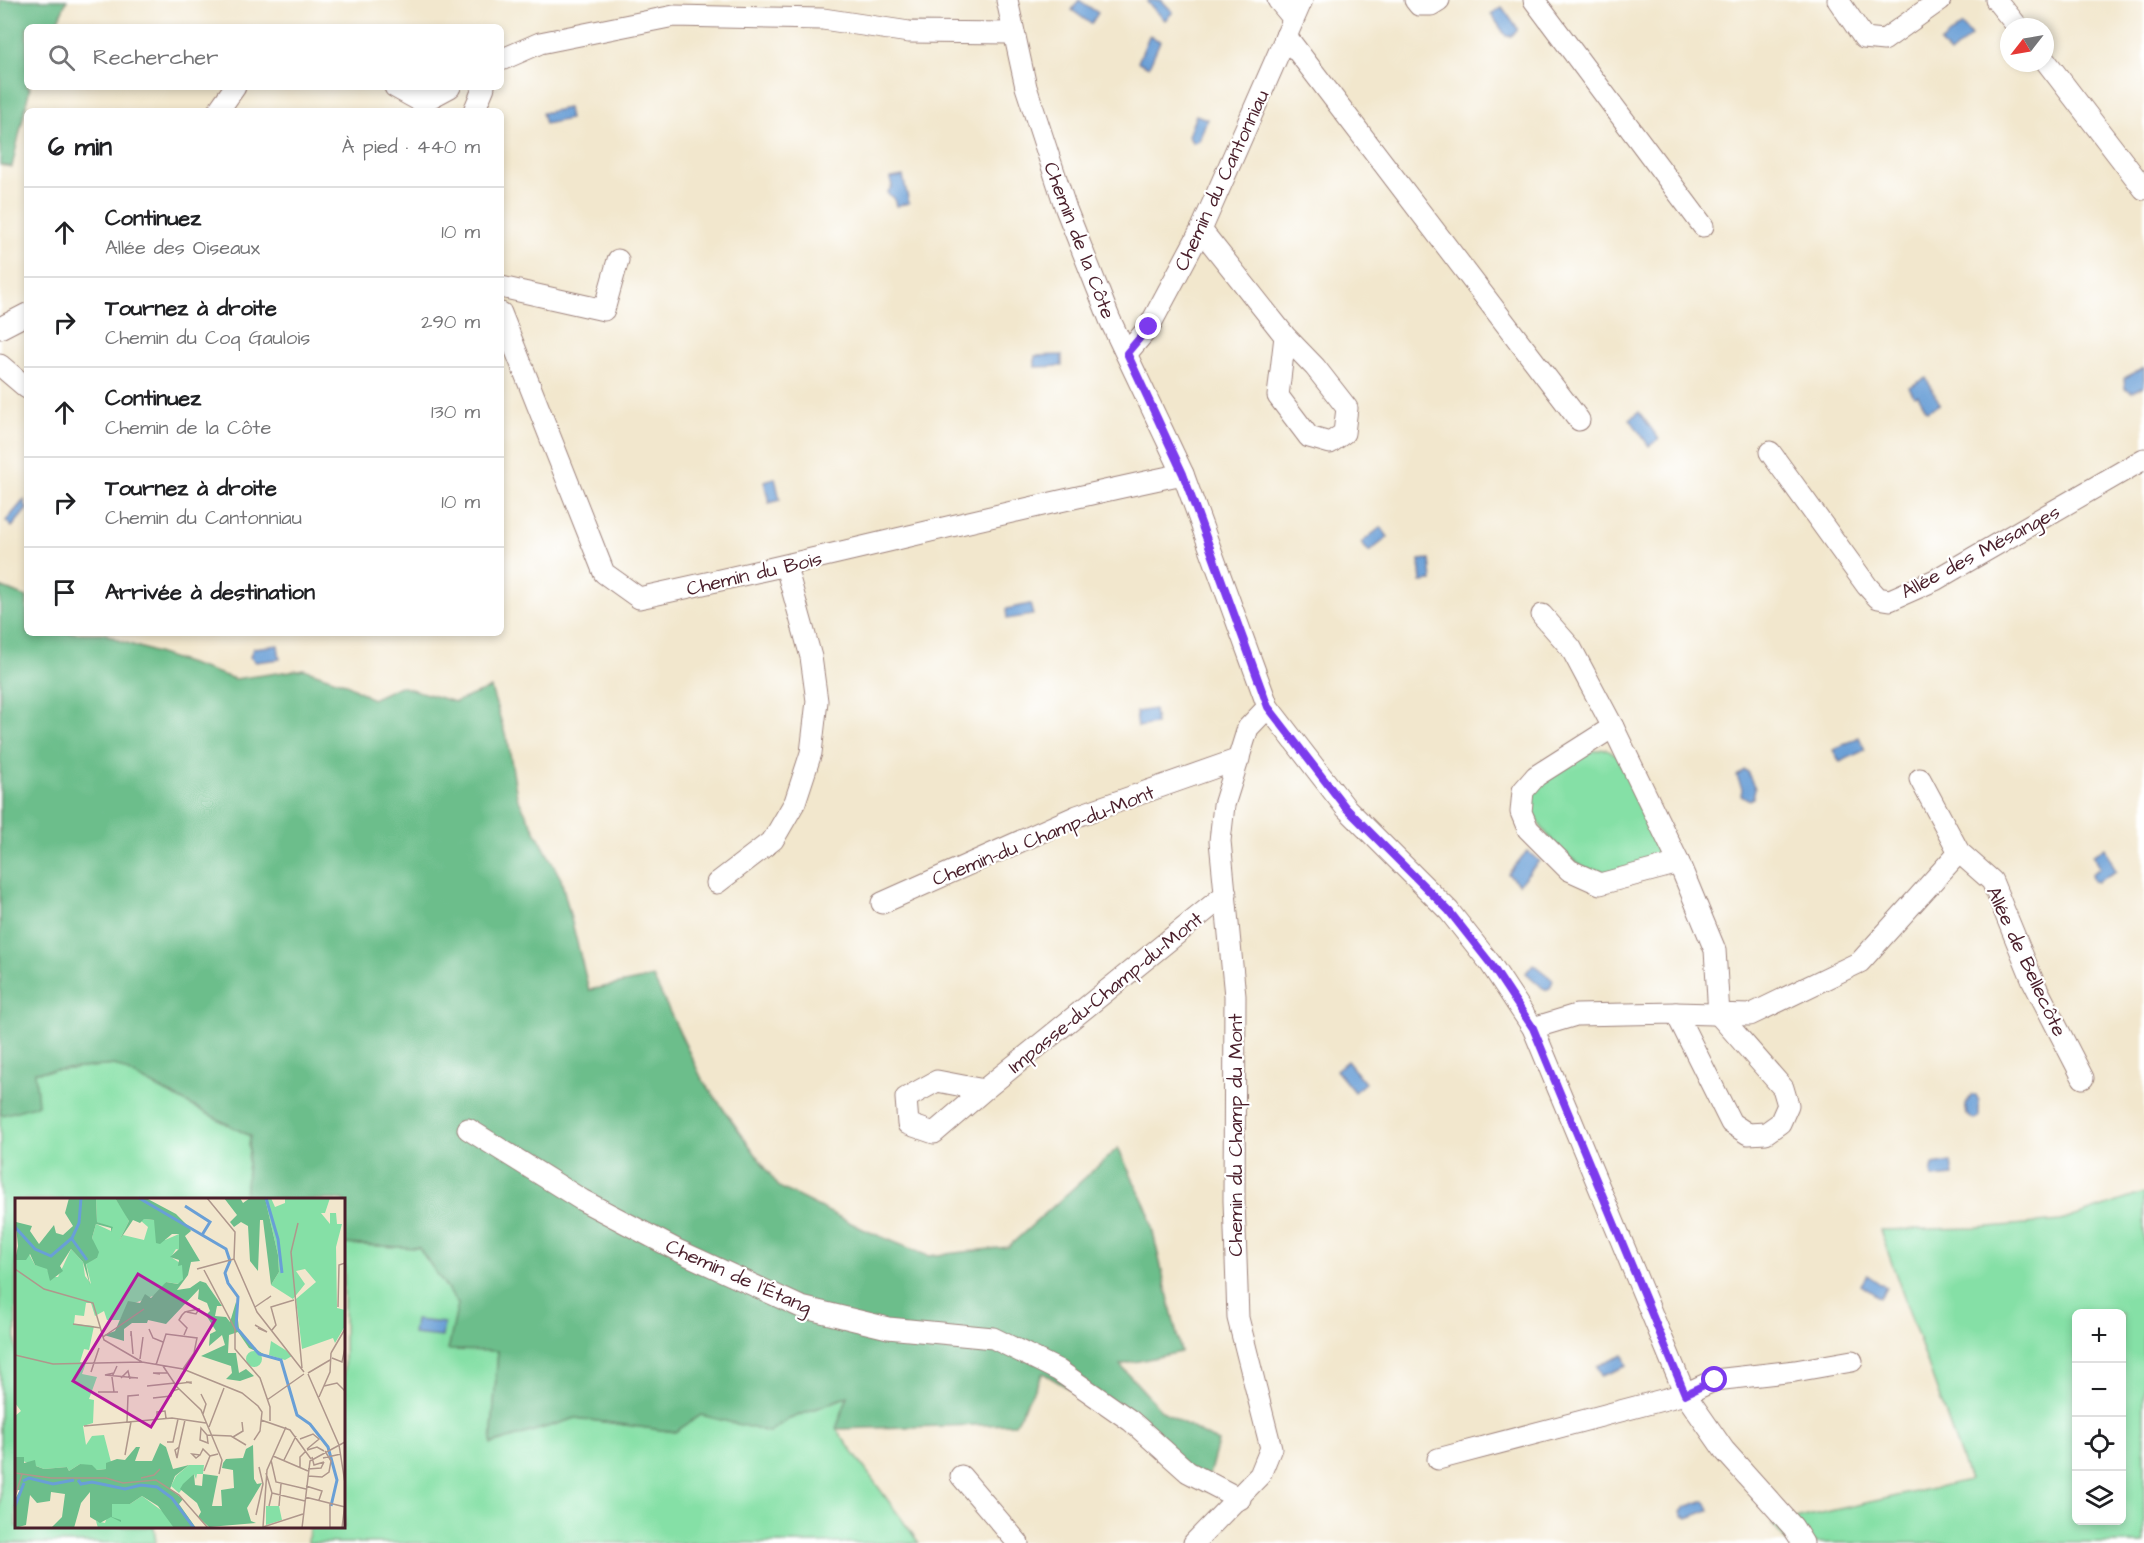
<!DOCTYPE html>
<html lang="fr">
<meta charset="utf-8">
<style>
body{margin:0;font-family:"Architects Daughter",sans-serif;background:#f2f2f2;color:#202124}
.controls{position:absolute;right:18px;bottom:18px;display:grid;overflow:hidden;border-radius:9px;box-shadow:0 3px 9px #0003}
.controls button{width:54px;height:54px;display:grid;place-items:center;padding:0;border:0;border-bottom:2px solid #e0e0e0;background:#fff;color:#202124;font:30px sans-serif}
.compass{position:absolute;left:2000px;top:18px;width:54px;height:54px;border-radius:50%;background:#fff;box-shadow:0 3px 9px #0003;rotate:239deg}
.stop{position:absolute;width:18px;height:18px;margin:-14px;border:4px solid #7c3aed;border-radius:50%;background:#fff}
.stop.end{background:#7c3aed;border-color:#fff;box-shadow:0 2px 6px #0008}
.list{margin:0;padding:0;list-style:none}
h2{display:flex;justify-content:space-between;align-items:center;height:78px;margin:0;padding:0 24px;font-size:26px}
h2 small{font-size:20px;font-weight:400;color:#757577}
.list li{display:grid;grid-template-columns:39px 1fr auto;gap:18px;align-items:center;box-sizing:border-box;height:90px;padding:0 24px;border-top:2px solid #e0e0e0}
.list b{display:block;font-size:22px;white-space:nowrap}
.list p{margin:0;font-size:20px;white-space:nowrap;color:#757577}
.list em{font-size:20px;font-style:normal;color:#757577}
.icon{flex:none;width:33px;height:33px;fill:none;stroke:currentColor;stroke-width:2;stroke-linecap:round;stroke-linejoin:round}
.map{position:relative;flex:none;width:2144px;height:1543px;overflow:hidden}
.search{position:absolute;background:#fff;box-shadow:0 3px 9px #0003;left:24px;top:24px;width:480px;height:66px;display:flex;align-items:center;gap:15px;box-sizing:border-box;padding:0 21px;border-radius:9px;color:#757577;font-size:22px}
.panel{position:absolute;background:#fff;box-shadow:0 3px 9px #0003;left:24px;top:108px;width:480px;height:528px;border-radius:9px}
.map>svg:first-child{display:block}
.green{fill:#85e0a6;stroke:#688068;stroke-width:1.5;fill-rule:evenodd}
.forest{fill:#6cbe8b;stroke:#5b6e5b;stroke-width:1.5}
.water{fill:#699fd6;stroke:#5a5f80;stroke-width:1.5}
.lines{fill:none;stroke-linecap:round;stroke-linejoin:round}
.minor-casing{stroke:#9e837c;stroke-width:23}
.minor{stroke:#fff;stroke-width:21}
.route{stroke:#7c3aed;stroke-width:8}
.labels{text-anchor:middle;stroke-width:4.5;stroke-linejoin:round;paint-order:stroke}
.street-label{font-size:20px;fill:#4a1f2b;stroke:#fff}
.inset-river{fill:none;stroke:#699fd6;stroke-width:3}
.inset-road{fill:none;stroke:#af978c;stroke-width:1.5}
.view{fill:#b5179e;fill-opacity:0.15;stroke:#b5179e;stroke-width:3}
.inset-edge{fill:none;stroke:#4a1f2b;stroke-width:3}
</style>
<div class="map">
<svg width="2144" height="1543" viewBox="0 0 2144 1543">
<rect width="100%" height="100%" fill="#fff"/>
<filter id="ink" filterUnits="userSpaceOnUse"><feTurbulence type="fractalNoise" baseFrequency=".0167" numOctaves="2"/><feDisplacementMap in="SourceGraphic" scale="12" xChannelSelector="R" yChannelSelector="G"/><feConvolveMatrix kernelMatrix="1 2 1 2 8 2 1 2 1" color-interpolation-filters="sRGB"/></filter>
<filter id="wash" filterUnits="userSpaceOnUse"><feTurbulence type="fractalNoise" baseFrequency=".008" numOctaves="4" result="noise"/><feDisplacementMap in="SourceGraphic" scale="24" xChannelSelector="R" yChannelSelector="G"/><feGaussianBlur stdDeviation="1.35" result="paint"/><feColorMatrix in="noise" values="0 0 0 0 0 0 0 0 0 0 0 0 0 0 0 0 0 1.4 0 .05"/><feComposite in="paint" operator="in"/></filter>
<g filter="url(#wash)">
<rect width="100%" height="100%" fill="#f2e7cd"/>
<!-- green -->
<g class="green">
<path d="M 1606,749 L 1618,757 L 1661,843 L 1659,856 C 1642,866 1617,872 1597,872 C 1577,871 1524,819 1531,797 C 1536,785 1552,777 1562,770 C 1577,760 1588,750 1606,749 Z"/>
<polygon points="115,1065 250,1136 245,1199 16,1200 16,1526 154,1527 156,1543 0,1543 0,1113 3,1115 34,1072"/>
<path d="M 2144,1193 L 2144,1543 L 1788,1543 L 1772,1524 L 1969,1480 L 1880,1230 L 1977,1228 L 2061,1221 ZM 2076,1314 L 2122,1314 L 2122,1520 L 2076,1520 Z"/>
<polygon points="344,1244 419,1248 458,1304 498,1351 491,1444 576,1418 675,1432 701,1414 769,1432 787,1420 849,1396 836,1429 919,1543 308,1543 309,1527 344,1526"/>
</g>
<!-- forest -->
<g class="forest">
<polygon points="0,0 67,0 55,27 27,27 27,87 30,87 12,167 0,165"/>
<polygon points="0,587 27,597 27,633 104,633 121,641 235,679 304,669 345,683 372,699 400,686 455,702 491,688 509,747 517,797 561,879 589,990 653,977 702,1079 779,1187 865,1230 928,1256 1008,1247 1118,1148 1148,1211 1181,1352 1120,1365 1162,1411 1218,1442 1205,1490 1109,1412 1043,1373 1015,1424 836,1429 848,1396 787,1420 769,1432 701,1415 675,1432 576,1418 491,1444 498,1351 448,1350 458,1304 419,1248 344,1244 344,1200 245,1199 250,1136 115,1065 35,1072 38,1105 3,1115 0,1113"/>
</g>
<!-- water -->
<g class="water">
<polygon points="1079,0 1098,13 1091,24 1072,10"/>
<polygon points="1149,0 1161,0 1173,12 1165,20 1147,2"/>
<polygon points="1502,7 1517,28 1517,31 1511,36 1506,36 1491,14"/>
<polygon points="1962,25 1971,36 1950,54 1940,43"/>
<polygon points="1149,36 1160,41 1149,67 1138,62"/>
<polygon points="568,108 570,119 545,124 542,113"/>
<polygon points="1196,115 1207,119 1199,141 1193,143 1188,136"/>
<polygon points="903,176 909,203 896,206 894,198 887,193 892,186 890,178"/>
<polygon points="1062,355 1062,366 1035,367 1035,356"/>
<polygon points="2144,368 2144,386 2132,392 2125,388 2124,378"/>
<polygon points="1926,378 1940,404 1927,411 1918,395 1914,396 1909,387"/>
<polygon points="1639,412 1659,439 1649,446 1630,419"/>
<polygon points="775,478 780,500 769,503 764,481"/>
<polygon points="24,500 27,509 12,527 6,521"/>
<polygon points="1381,527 1388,537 1369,552 1361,543"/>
<polygon points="1430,559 1432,581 1421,582 1419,560"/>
<polygon points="1030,604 1033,615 1007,619 1006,609"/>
<polygon points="278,645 280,659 256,662 250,657 253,648"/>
<polygon points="1154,709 1156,724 1138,727 1136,712"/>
<polygon points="1859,737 1865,750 1840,762 1833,750"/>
<polygon points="1744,770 1747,771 1755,788 1753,798 1749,800 1741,795 1742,789 1737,776"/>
<polygon points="2105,848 2116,871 2097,882 2093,881 2091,874 2100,868 2093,854"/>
<polygon points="1527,851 1539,861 1519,884 1508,874"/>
<polygon points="1533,964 1553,980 1550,988 1545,990 1526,973"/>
<polygon points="1347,1061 1365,1083 1354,1092 1336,1070"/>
<polygon points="1972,1095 1976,1095 1979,1101 1979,1117 1974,1120 1967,1115 1965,1104"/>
<polygon points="1951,1162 1953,1176 1934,1178 1931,1174 1933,1165"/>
<polygon points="1867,1275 1886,1288 1880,1298 1861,1285"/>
<polygon points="415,1320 444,1323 442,1337 413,1334"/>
<polygon points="1623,1355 1627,1366 1601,1376 1597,1366"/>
<polygon points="1705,1500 1709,1510 1688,1518 1683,1516 1681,1512 1685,1507"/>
</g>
</g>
<g filter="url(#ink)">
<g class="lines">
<defs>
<g id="minor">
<polyline points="1007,0 1026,87 1066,209 1110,320 1183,474 1268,707 1346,808 1449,911 1490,963 1533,1028 1685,1394 1724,1450 1793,1527 1803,1543"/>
<polyline points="1278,0 1293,18"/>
<polyline points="1415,0 1419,5 1431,5 1439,0"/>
<polyline points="1534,0 1703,226"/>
<polyline points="1838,0 1864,38 1884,40 1940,0"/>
<polyline points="1996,0 2018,27"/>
<polyline points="1286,36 1579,420"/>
<polyline points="501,60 540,43 674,16 823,19 909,32 1012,33"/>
<polyline points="2045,60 2144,189"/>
<polyline points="395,87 422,102"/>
<polyline points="218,111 235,87"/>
<polyline points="425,111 422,102 450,87"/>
<polyline points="474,111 484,87"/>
<polyline points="1201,230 1285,336 1278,396 1309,437 1330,443 1344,433 1347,408 1315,367 1285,336"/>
<polyline points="501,287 604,310 618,260"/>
<path d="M 501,313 L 604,573 L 639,598 C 821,559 1001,512 1183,474"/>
<polyline points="0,328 27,314"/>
<polyline points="1127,353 1149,327 1201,230 1302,0"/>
<polyline points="0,365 27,388"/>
<polyline points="1770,452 1867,586 1878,598 1890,600 1935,580 2144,459"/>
<polyline points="1542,615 1571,648 1613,727 1679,863 1715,950 1719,1015 1783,1088 1788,1105 1780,1123 1766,1133 1748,1134 1731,1123 1676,1013"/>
<polyline points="1613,727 1536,776 1523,791 1521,812 1528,829 1569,870 1600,884 1679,863"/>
<polyline points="1920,779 1959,852 1992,881 2033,981 2083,1078"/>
<polyline points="717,883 773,840 795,802 811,753 817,701 811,657 786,567"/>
<polyline points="882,903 1077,816 1239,759"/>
<polyline points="1533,1028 1576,1015 1676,1013 1750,1015 1860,962 1959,852"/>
<polyline points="984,1090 934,1133 908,1124 906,1098 937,1081 984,1090 1226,894"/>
<polyline points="468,1129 582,1200 677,1250 801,1307 888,1328 993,1338 1058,1370 1131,1421 1188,1472 1240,1499"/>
<polyline points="1438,1459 1685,1394 1715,1380 1795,1371 1852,1361"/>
<polyline points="961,1476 1018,1543"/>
<polyline points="1194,1543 1260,1475 1271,1448 1238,1318 1234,1200 1235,996 1220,841 1224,805 1248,728 1268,707"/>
</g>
</defs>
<!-- minor casing -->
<use href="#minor" class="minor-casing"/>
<!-- minor -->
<use href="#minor" class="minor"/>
</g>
</g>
<g class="lines" filter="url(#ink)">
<!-- route -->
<polyline class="route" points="1149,327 1127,353 1183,474 1268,707 1346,808 1449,911 1490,963 1533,1028 1685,1394 1715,1380"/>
</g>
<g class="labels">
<!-- street labels -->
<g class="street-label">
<text transform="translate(1221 180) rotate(-65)" y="7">Chemin du Cantonniau</text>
<text transform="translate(1080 240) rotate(69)" y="7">Chemin de la Côte</text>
<text transform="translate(1980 551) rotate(-28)" y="7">Allée des Mésanges</text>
<text transform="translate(754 573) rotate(-13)" y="7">Chemin du Bois</text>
<text transform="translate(1043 835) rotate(-22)" y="7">Chemin-du Champ-du-Mont</text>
<text transform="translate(2027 961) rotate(65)" y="7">Allée de Bellecôte</text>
<text transform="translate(1105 992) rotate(-39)" y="7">Impasse-du-Champ-du-Mont</text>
<text transform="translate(1235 1135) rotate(-90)" y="7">Chemin du Champ du Mont</text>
<text transform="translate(739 1276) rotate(24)" y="7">Chemin de l'Étang</text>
</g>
</g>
<!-- overview -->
<g transform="translate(15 1198)">
<rect width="330" height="330" fill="#f2e7cd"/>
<path d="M 81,0 L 100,0 L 110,15 L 114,23 L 104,43 L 108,37 L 129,42 L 133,29 L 125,22 L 129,21 L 139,22 L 150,42 L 164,36 L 165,52 L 161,51 L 156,59 L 168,67 L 168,81 L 164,86 L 151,84 L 143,96 L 112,108 L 105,122 L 92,122 L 89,113 L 80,118 L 76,105 L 71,105 L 69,118 L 60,117 L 59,126 L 79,128 L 74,152 L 69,151 L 65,164 L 71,165 L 67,176 L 82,179 L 74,201 L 79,202 L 78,225 L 68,228 L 71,247 L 77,238 L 89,237 L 96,264 L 91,271 L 82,272 L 65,266 L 54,273 L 52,269 L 29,271 L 0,260 L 0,218 L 6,213 L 0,205 L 0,62 L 14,56 L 20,67 L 31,69 L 36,79 L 43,79 L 56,51 L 68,64 L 70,78 L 76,86 L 71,65 L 82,60 L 77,40 L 81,26 L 96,33 L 97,30 L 82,24 ZM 250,0 L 256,0 L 260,9 L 270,5 L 270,0 L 315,0 L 310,15 L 306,15 L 315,26 L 315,15 L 321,15 L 322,26 L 327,26 L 321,49 L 322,110 L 330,112 L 330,128 L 320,145 L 318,140 L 287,151 L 281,101 L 301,84 L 290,71 L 281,73 L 290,86 L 278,101 L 256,87 L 264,74 L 263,57 ZM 256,143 L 272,153 L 277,158 L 270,162 L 254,157 ZM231 161a8 8 0 1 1 16 0a8 8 0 1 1-16 0ZM 174,267 L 189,267 L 188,276 L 182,276 L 181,281 L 179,276 L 164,295 L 156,288 L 161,278 ZM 127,298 L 154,318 L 159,330 L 83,330 L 81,323 L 90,325 L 92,319 L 97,319 L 97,306 L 115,306 ZM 251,308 L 264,308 L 267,322 L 251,327 Z" fill="#85e0a6"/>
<path d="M 54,0 L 81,0 L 82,24 L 98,29 L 96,34 L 96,30 L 81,26 L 77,40 L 84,54 L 82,60 L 71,66 L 75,87 L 68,64 L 56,51 L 45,68 L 48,73 L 35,83 L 32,71 L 20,67 L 15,56 L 11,62 L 0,62 L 3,48 L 0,18 L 1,24 L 17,28 L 15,33 L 24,46 L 39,27 L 41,35 L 48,37 L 58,28 L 50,15 ZM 100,0 L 131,0 L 161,16 L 172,27 L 176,33 L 170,38 L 185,63 L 176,64 L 173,77 L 162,92 L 175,90 L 185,83 L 191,85 L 207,108 L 202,108 L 200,118 L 211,119 L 215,124 L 221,104 L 224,131 L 236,148 L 253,159 L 234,150 L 223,134 L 214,137 L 213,155 L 221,155 L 224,175 L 231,171 L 239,178 L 225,183 L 211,181 L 217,175 L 216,168 L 186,158 L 210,147 L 207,137 L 194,148 L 195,136 L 201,133 L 191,117 L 195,113 L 192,105 L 183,101 L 184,91 L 151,126 L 133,122 L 132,125 L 117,125 L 109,131 L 109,143 L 89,137 L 100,133 L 113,103 L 125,105 L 130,96 L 136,100 L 151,84 L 163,86 L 168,81 L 167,67 L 163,68 L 164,62 L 155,59 L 164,51 L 164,36 L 157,36 L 145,46 L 141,45 L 139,22 L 129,21 L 125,25 L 118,22 L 104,43 L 114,23 ZM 209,0 L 225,0 L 228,5 L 235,0 L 250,0 L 263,57 L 264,74 L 256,87 L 248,22 L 245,22 L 243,73 L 235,63 L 233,28 L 226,24 L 219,29 L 215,24 L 222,17 ZM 145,245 L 151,249 L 158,271 L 174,267 L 160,278 L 155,291 L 168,301 L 164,306 L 181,330 L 159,330 L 143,308 L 127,298 L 115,306 L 97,306 L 97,319 L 106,322 L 106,324 L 96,319 L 85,325 L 75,319 L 75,294 L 66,305 L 59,330 L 36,330 L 47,319 L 50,296 L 36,294 L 35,303 L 22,305 L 15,297 L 11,327 L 0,330 L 0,301 L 5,292 L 0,292 L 1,259 L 9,259 L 9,265 L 20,262 L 21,268 L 29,271 L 52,269 L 54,273 L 65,266 L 77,267 L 82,272 L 91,271 L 91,265 L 102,261 L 110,262 L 121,249 L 125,249 L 120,263 L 137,263 ZM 238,247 L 239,281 L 242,286 L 247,285 L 232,310 L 236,323 L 241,325 L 194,329 L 183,319 L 186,314 L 182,305 L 165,291 L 168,286 L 179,276 L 180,287 L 187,288 L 188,276 L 203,278 L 197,308 L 207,308 L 206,292 L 219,290 L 218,272 L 207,270 L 208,265 L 211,261 L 228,260 L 231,251 Z" fill="#6cbe8b"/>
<path class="inset-river" d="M 124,0 L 211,51 L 215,63 L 210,75 L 213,85 L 223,99 L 221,129 L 244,156 L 266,162 L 282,217 L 295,226 L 313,249 L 322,282 L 316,308M 251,0 L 263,41 L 267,75M 170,8 L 195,24 L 187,37M 0,29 L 20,51 L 36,58 L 57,40 L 64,25 L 66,0M 57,41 L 72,62M 63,282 L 66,286 L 77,284 L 110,291 L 126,287 L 142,289 L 157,300 L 179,330M 8,283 L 14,280 L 38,286 L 59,282M 0,308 L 9,285"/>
<path class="inset-road" d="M 192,0 L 220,34 L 219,61 L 242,114 L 289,174M 283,25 L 276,54 L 287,170M 0,71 L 29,91 L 78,105 L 89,142 L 127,164M 182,71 L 219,61M 189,72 L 220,131 L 220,151 L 245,180 L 255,209 L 255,223M 240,109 L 256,98 L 252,101M 323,109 L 324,67 L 330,65M 167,117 L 170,114 L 183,111 L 184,111 L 181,116 L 172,114M 167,117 L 164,122 L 172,130 L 169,137M 58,126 L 86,130M 240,127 L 252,134 L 243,130M 134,131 L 138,140 L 148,144M 257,132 L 261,127 L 256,109 L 279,102M 116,138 L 116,133 L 118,156M 88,139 L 129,111M 316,155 L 330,131M 0,157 L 38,166 L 127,164 L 168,171 L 227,195 L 243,208 L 247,214 L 245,233 L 239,242M 317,160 L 327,164 L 330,150M 125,161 L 128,139M 141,167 L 151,136 L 182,140 L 179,155 L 168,171M 148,168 L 162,189 L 186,212 L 207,262 L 204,276M 76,174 L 84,150M 99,175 L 90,177 L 123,180M 293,175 L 315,162M 145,176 L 138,175 L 152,175M 293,176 L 324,247 L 330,285M 106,180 L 113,173 L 115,181M 160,186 L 176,184 L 176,185 L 171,184M 132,188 L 160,185M 309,188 L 322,185 L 330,193M 83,194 L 103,194M 99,194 L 97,179 L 102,168M 186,196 L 191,206 L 188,216M 304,199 L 315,174 L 316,155M 138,200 L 156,198 L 157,193 L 164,191M 252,202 L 289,176M 142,221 L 142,214 L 150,213 L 151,220M 246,222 L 275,232 L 296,261M 112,224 L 113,198 L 124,197M 69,228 L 157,220 L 191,225M 194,229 L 209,190M 192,237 L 193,245 L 185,242 L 186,230 L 192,237 L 216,238 L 231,247M 218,239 L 228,233 L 227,224M 285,241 L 298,236 L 304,241 L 292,251M 152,244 L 158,244 L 163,221M 164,249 L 162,260 L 160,252 L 164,249 L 170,222M 292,252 L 302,249 L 309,253M 110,257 L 116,224M 185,257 L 181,260 L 177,256 L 185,257 L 188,251 L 195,258M 258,258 L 293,273M 297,259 L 299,267 L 309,264M 308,260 L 326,256M 256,262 L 261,284 L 291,291M 269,262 L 281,238M 285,269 L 285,259 L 291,253M 293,271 L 306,270 L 309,264M 189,273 L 195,258 L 203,256M 0,275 L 36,280 L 91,280 L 108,285 L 141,282 L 164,297 L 193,330M 251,275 L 257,295 L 254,308M 293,278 L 307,279 L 314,274 L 316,263 L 310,253M 126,280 L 139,277 L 145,271M 291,288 L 307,293 L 304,302M 257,295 L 290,303M 0,299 L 7,276M 290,299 L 330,309M 315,306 L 315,330M 264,308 L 266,286M 241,317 L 248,286 L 244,269M 248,329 L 252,272 L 271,229M 248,329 L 288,316M 287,330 L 295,263 L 330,244M 327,330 L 330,305"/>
<path class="view" d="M 123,76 L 200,122 L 136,229 L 58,183 Z"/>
<rect width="330" height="330" class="inset-edge"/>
</g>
</svg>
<div class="controls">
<button>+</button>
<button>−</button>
<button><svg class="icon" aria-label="locate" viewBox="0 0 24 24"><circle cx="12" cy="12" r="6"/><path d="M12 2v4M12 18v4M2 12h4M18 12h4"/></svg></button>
<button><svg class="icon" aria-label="layers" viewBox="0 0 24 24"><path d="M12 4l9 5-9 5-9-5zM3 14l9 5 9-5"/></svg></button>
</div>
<svg class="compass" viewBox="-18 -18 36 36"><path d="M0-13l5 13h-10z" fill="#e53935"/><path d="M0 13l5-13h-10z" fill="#757577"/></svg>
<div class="stop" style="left:1715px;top:1380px"></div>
<div class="stop end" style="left:1149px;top:327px"></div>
<div class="search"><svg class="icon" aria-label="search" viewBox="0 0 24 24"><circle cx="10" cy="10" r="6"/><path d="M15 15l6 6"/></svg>Rechercher</div>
<section class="panel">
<h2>6 min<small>À pied · 440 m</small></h2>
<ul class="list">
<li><svg class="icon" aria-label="ahead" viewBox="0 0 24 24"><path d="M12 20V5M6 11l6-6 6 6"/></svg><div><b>Continuez</b><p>Allée des Oiseaux</p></div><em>10 m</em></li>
<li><svg class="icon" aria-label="right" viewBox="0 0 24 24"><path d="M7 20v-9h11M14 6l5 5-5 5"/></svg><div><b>Tournez à droite</b><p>Chemin du Coq Gaulois</p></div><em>290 m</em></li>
<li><svg class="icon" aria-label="ahead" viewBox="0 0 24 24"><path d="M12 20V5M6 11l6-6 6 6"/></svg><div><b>Continuez</b><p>Chemin de la Côte</p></div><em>130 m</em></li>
<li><svg class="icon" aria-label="right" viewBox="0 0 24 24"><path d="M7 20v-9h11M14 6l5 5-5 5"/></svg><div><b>Tournez à droite</b><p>Chemin du Cantonniau</p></div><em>10 m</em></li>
<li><svg class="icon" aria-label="arrive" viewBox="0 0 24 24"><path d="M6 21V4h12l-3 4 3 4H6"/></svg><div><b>Arrivée à destination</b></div></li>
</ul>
</section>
</div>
